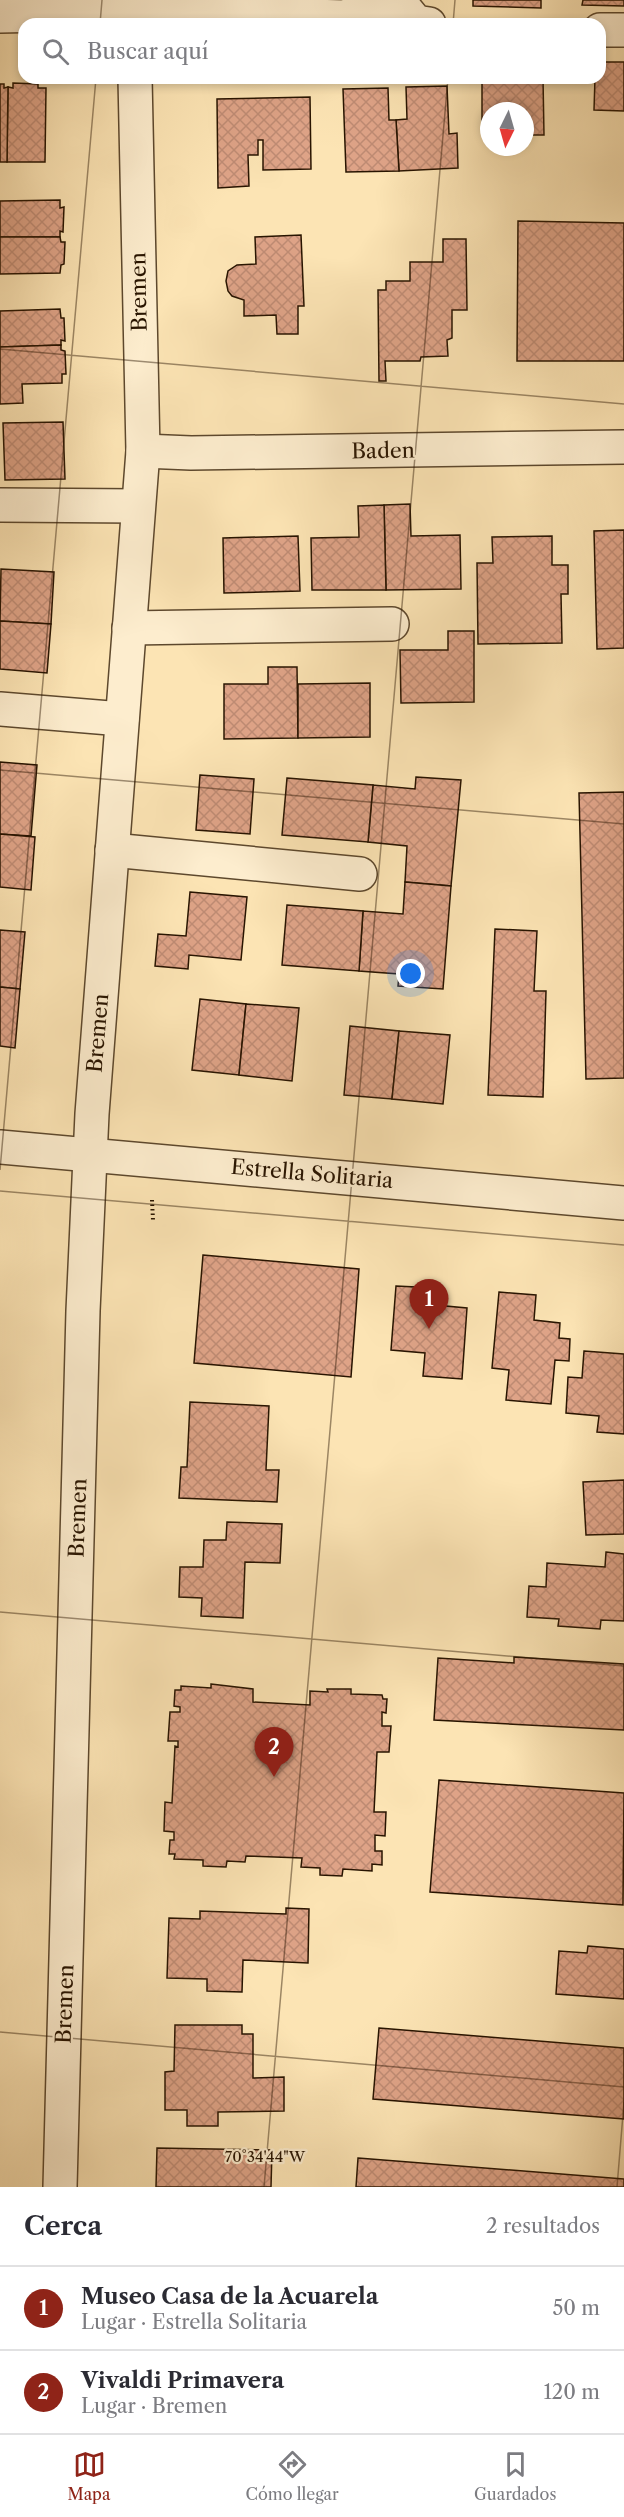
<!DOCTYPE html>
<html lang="es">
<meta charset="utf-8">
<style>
body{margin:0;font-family:"Libre Caslon Text",serif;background:#f2f2f3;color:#2b2b33}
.compass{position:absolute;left:480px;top:102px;width:54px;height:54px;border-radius:50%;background:#fff;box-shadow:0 3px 9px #0003;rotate:185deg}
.you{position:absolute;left:411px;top:974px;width:21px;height:21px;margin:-15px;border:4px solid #fff;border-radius:50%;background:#1a73e8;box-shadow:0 0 0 9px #1a73e833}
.badge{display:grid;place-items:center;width:39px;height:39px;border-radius:50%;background:#8f2418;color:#fff;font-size:20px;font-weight:700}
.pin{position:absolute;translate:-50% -50px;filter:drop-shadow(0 2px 3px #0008)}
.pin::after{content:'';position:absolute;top:32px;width:21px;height:18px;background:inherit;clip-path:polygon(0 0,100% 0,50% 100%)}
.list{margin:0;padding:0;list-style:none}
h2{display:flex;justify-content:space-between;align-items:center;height:78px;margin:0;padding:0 24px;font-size:26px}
h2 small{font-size:20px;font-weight:400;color:#7c7c81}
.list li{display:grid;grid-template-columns:39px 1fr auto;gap:18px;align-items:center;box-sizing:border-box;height:84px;padding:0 24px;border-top:2px solid #e1e1e2}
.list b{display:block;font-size:22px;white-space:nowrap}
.list p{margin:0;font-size:20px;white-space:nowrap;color:#7c7c81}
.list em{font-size:20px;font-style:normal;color:#7c7c81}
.icon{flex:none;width:33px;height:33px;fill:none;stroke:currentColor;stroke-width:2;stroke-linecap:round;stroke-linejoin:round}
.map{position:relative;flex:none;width:624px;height:2187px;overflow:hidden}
.search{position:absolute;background:#fff;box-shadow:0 3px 9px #0003;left:18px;right:18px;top:18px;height:66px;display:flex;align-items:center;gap:15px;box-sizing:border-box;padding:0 21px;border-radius:18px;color:#7c7c81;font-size:22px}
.sheet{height:246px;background:#fff}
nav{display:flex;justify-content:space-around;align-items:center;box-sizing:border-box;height:84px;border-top:2px solid #e1e1e2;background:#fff;font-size:16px;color:#7c7c81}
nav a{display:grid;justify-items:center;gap:3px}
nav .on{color:#8f2418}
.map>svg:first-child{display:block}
.building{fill:url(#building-cross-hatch);stroke:#281400;stroke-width:1.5}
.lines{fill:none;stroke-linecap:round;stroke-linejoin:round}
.minor-casing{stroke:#5d482d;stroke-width:36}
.path{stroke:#281400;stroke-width:4;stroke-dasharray:1.5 3;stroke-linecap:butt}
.minor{stroke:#fdedce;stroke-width:33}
.ticks{fill:none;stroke:#281400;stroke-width:1.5;stroke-opacity:0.45}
.labels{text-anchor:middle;stroke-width:4.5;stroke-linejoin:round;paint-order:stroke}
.street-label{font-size:21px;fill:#281400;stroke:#fdedce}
.ticks-label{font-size:15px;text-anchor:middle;fill:#281400;stroke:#fdedce;stroke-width:4.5;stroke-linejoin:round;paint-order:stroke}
</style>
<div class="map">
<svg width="624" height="2187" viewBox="0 0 624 2187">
<defs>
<pattern id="building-cross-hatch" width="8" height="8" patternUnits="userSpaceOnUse" patternTransform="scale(1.5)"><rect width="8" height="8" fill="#dea387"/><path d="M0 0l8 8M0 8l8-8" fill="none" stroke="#be8b73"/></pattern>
</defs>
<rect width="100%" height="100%" fill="#fce4b4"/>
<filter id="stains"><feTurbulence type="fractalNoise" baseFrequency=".00333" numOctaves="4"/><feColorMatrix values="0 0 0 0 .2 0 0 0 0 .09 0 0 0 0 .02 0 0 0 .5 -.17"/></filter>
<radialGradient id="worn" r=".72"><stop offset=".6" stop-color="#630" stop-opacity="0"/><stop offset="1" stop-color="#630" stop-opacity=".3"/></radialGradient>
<!-- building -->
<g class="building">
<polygon points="473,0 541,0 541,8 473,6"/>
<polygon points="583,0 624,0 624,6 582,5"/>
<polygon points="600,62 624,62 624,111 594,110 595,78 600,78"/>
<polygon points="482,78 543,78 544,135 525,135 525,111 489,111 489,135 482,135"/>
<polygon points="13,83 38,84 38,88 46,88 45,162 7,162 8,87 13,88"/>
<polygon points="0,84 4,84 4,88 8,87 7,162 0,162"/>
<polygon points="447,86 449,134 457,133 458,168 399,171 396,120 407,119 406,87"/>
<polygon points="388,88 389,120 396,120 399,171 346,172 343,89"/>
<polygon points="310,97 311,169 263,170 263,140 258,140 258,155 248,155 249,186 218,188 217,99"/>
<polygon points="60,200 60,208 64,207 63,232 60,231 60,237 0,237 0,201"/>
<polygon points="518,221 624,223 624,361 517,361"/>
<polygon points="301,235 304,306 298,306 298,334 277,334 276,315 244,316 244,300 232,296 228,291 226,281 228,271 237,265 256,264 255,237"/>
<polygon points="0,237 60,237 61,242 65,242 64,264 61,265 60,273 0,274"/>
<polygon points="443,239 466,239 467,310 452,310 452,338 447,340 448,356 421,357 420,361 385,361 386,381 379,381 378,290 386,290 386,281 410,281 410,262 443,262"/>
<polygon points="60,309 61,318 64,318 65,341 61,340 61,345 0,347 0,311"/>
<polygon points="61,345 61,350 65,351 66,374 62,374 62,383 22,384 23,403 0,404 0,347"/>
<polygon points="63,422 65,479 5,480 3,423"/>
<polygon points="410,504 411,536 460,535 461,589 386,590 384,505"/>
<polygon points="384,505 386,590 312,590 311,538 359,537 358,506"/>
<polygon points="624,530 624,648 597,649 594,531"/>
<polygon points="298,536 300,591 224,593 223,538"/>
<polygon points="552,536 552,565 568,565 568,594 561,594 562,643 478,644 477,563 493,563 492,537"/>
<polygon points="1,569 54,572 51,624 0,621"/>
<polygon points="0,621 51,624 47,673 0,669"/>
<polygon points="448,631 474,631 474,702 401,703 400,650 448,650"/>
<polygon points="268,667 297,667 298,738 224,739 224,684 268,684"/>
<polygon points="370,683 370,737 298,738 298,684"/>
<polygon points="0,762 37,765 31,836 0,834"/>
<polygon points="200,775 254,779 250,834 196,830"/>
<polygon points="416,777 461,780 451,886 405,882 407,846 368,842 373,785 415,789"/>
<polygon points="287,778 373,785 368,842 282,835"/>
<polygon points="624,792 624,1078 586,1079 579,793"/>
<polygon points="0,834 35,837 31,890 0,887"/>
<polygon points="405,882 451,886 443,989 398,986 399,974 359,971 363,911 403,914"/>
<polygon points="190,892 247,897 241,960 189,955 188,969 155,966 158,934 186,936"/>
<polygon points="287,905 363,911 359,971 282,965"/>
<polygon points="495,929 537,931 534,991 546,991 543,1097 488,1095"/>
<polygon points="0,930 25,932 20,989 0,987"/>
<polygon points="0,987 20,989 15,1048 0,1046"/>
<polygon points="200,999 246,1004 239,1075 192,1070"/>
<polygon points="246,1004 299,1008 292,1081 239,1075"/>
<polygon points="350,1026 399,1031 392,1099 344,1095"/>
<polygon points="399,1031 450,1035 443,1104 392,1099"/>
<polygon points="203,1255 359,1269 351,1377 194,1363"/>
<polygon points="396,1286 436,1288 435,1305 467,1308 462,1379 423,1376 425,1353 391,1350"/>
<polygon points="499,1292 536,1295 534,1320 560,1323 559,1338 570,1339 569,1361 555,1360 551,1404 506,1400 509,1370 492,1368"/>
<polygon points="584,1351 624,1354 624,1434 597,1432 599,1416 566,1413 568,1377 582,1378"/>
<polygon points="190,1402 269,1406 266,1470 279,1470 277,1502 179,1498 181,1467 187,1467"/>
<polygon points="624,1480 624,1534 586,1535 583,1482"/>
<polygon points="227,1522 282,1524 280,1563 245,1562 243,1618 201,1616 202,1598 179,1597 180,1567 203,1567 204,1540 226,1540"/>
<polygon points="606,1552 624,1554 624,1621 601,1620 600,1629 558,1626 559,1619 527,1617 529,1586 546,1587 547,1563 605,1567"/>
<polygon points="514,1657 624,1664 624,1730 434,1720 438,1658 514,1663"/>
<polygon points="211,1684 253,1689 253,1702 310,1705 310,1691 328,1692 327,1689 351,1689 351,1694 382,1695 383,1699 387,1699 386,1713 382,1712 382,1726 391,1726 389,1752 377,1752 374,1812 386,1812 385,1836 375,1835 375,1851 382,1851 382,1865 372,1864 372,1871 343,1869 342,1876 320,1875 320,1868 301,1867 302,1858 246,1856 245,1862 227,1861 226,1867 203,1866 203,1860 174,1859 175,1854 169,1854 170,1840 174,1840 174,1832 164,1831 165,1802 172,1803 175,1746 178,1747 178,1741 168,1741 170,1712 180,1712 180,1707 174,1706 175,1690 181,1690 181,1686 211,1688"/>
<polygon points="439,1780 624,1793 623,1905 430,1892"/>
<polygon points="286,1908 309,1909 308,1963 243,1960 242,1992 207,1991 207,1979 167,1978 169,1918 200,1919 200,1911 286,1914"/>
<polygon points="588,1946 624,1949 624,1999 556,1994 559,1951 587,1953"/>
<polygon points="175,2025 242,2025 242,2034 253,2034 253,2078 284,2077 284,2111 218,2112 218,2126 187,2126 187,2110 165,2110 165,2072 174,2071"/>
<polygon points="379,2028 624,2048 624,2119 373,2099"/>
<polygon points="157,2148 272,2150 271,2187 156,2187"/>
<polygon points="358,2158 624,2179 624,2187 356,2187"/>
</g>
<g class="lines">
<defs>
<g id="minor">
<polyline points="398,0 416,22 429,24"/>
<polyline points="0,16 181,12 343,17 376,9 388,0"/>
<polyline points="600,30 624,30"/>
<polyline points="143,451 191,453 624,447"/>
<polyline points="0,505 138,506"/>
<polyline points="129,628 392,624"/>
<polyline points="0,709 122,719"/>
<polyline points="112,850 360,874"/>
<polyline points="0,1147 624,1203"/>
<polyline points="60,2187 83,1311 92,1114 143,451 135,78"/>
</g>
</defs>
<!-- minor casing -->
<use href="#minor" class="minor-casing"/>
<!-- path -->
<polyline class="path" points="152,1200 153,1220"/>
<!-- minor -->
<use href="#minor" class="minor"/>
</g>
<!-- ticks -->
<path class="ticks" d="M 100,24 L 102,0M 453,24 L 455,0M 0,349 L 624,404M 0,770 L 624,824M 0,1170 L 96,78M 0,1191 L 624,1245M 0,1612 L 624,1666M 0,2032 L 624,2087M 264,2187 L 448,78M 617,2187 L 624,2102"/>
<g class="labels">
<!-- street labels -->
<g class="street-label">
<text transform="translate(139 292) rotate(-91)" y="7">Bremen</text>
<text transform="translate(383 451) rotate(-1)" y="7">Baden</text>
<text transform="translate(98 1033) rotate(-85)" y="7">Bremen</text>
<text transform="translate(312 1174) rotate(5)" y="7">Estrella Solitaria</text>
<text transform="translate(78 1518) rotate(-88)" y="7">Bremen</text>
<text transform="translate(65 2004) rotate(-88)" y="7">Bremen</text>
</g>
</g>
<g class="ticks-label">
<text x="265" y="2162">70°34'44"W</text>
</g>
<rect width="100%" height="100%" filter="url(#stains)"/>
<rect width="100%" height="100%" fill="url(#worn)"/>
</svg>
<svg class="compass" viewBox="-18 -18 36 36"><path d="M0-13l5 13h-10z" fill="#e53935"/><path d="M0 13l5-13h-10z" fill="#7c7c81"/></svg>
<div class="you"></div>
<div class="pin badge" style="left:429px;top:1329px">1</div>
<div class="pin badge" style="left:274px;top:1777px">2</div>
<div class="search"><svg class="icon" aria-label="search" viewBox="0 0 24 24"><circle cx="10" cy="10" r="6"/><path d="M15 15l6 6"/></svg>Buscar aquí</div>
</div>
<section class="sheet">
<h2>Cerca<small>2 resultados</small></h2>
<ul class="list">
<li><span class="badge">1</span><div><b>Museo Casa de la Acuarela</b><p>Lugar · Estrella Solitaria</p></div><em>50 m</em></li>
<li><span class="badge">2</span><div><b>Vivaldi Primavera</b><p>Lugar · Bremen</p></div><em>120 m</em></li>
</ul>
</section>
<nav>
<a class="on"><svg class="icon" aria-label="map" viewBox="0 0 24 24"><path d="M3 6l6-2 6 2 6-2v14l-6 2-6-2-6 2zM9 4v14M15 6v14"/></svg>Mapa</a>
<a><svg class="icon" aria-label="directions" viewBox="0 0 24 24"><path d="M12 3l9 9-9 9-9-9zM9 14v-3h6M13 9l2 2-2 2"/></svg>Cómo llegar</a>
<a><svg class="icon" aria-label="saved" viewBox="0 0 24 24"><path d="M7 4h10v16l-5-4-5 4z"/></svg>Guardados</a>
</nav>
